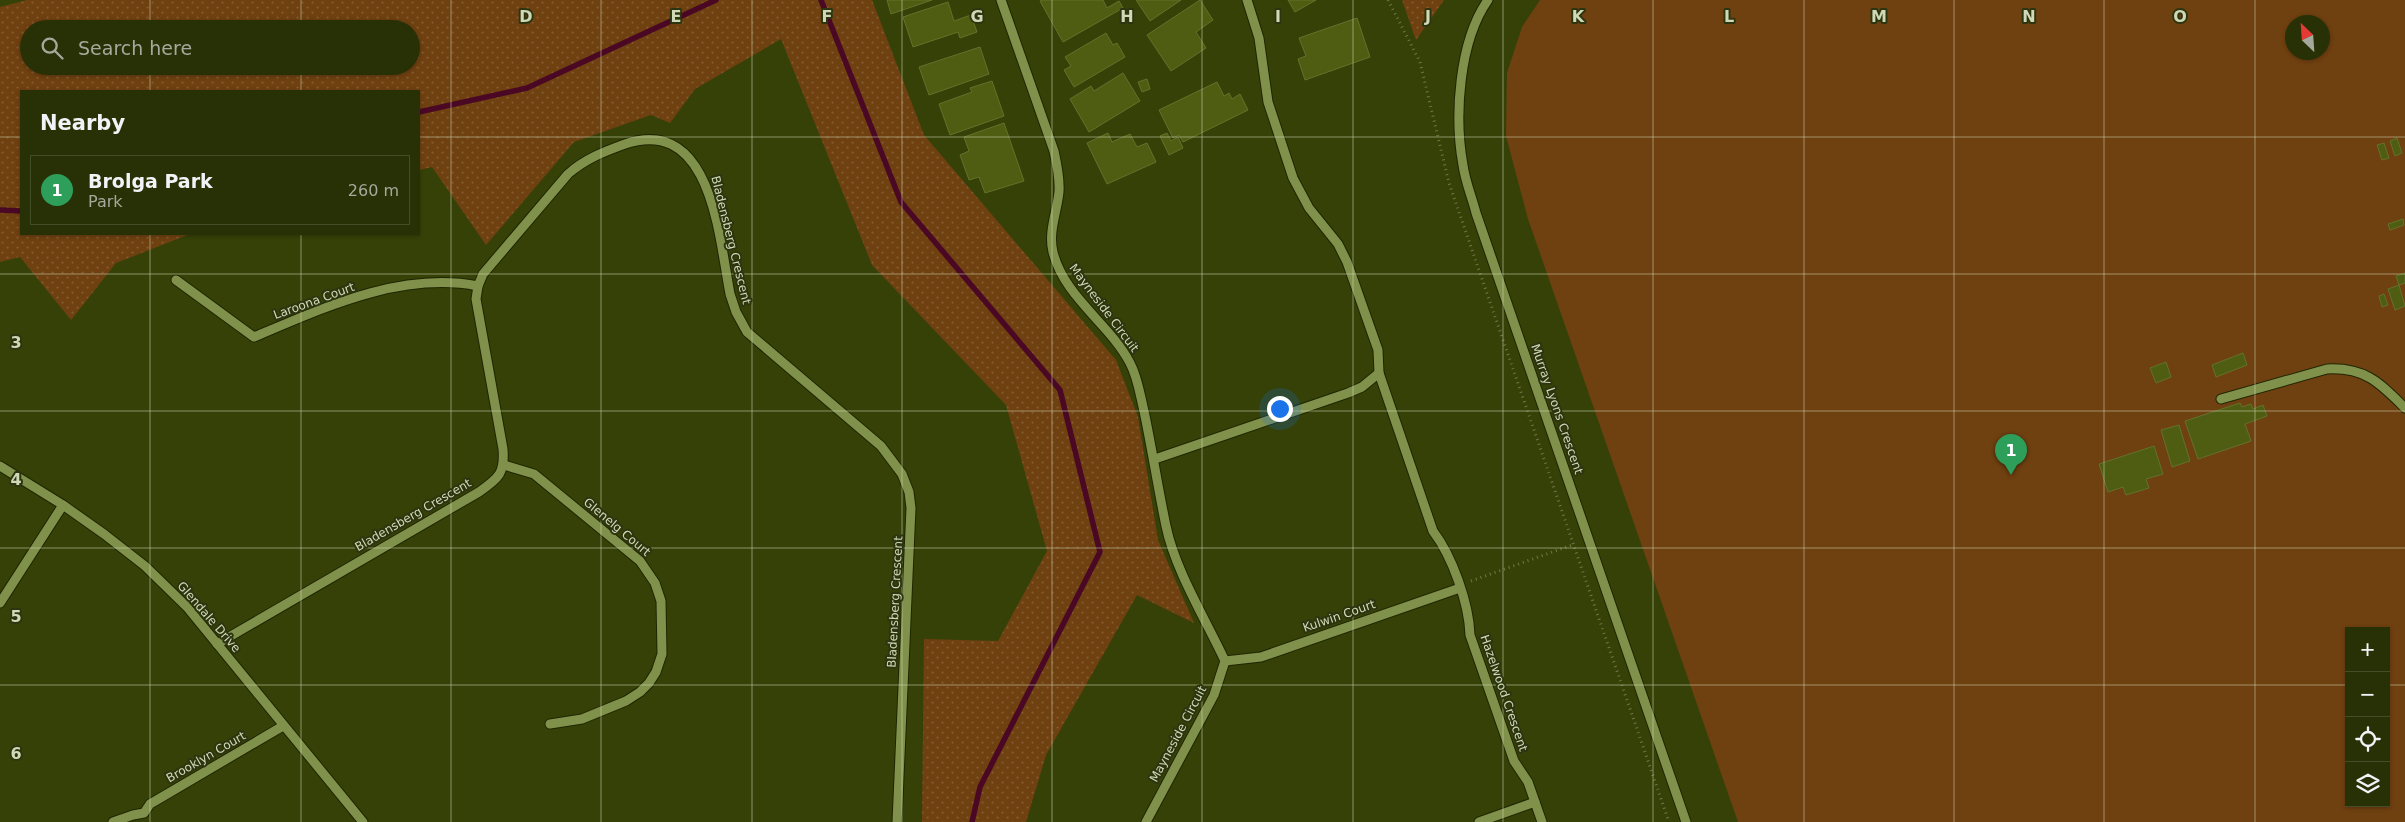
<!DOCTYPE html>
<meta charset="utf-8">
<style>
body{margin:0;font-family:"DejaVu Sans",sans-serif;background:#303910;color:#f1f3f6}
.controls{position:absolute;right:15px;bottom:15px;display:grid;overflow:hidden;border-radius:0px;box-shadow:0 1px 4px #0004}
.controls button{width:45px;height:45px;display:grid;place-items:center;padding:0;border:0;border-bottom:1px solid #444c28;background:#283106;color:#f1f3f6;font:25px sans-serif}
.compass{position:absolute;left:2285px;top:15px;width:45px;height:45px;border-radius:50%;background:#283106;box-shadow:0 1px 4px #0004;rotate:335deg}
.you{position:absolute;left:1279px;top:408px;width:18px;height:18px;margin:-12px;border:4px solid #fff;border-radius:50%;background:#1a73e8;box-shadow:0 0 0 8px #1a73e833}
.badge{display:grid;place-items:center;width:32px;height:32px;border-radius:50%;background:#c2a7f2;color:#fff;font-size:16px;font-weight:700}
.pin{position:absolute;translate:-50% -41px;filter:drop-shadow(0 1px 2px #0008)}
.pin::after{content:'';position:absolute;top:26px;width:18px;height:15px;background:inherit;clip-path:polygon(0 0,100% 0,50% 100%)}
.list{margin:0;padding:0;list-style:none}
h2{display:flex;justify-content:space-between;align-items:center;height:65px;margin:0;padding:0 20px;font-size:21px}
h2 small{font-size:16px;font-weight:400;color:#a5a99b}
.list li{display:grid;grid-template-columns:32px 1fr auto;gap:15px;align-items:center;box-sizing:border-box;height:70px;margin:0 10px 10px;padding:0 10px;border:1px solid #444c28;border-radius:0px}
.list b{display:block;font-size:19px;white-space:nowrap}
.list p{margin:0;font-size:16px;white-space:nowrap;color:#a5a99b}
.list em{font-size:16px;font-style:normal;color:#a5a99b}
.icon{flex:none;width:28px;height:28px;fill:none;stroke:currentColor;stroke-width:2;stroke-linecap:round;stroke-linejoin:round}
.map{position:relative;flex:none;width:2405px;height:822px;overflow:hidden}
.search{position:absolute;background:#283106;box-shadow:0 1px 4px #0004;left:20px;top:20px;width:400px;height:55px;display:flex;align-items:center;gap:12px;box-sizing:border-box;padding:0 18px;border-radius:28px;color:#a5a99b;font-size:19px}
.panel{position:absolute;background:#283106;box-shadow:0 1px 4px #0004;left:20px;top:90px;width:400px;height:145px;border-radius:0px}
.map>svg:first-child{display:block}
.park{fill:url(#park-dots);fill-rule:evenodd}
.pitch{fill:#6f4010;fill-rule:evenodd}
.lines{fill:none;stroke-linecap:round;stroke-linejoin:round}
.stream{stroke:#4a0825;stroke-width:5.5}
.building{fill:#4e5d11;stroke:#63722b}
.minor-casing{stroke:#1f2601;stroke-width:11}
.path{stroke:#6e7847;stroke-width:3;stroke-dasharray:1 4;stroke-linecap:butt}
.minor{stroke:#80914b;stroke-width:9}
.grid{fill:none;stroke:#cfd9b5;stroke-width:1;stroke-opacity:0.55}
.labels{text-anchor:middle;stroke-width:4;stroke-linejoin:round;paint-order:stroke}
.street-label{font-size:12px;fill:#cfd9b5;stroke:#2d3510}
.grid-label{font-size:16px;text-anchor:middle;font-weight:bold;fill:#cfd9b5;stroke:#2d3510;stroke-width:4;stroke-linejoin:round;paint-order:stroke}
</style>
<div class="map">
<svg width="2405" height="822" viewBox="0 0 2405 822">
<defs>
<pattern id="park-dots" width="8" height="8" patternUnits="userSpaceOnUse" patternTransform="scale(1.25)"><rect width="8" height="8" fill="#6f4010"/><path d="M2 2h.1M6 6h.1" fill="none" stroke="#825b31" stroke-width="1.8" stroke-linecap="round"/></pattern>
</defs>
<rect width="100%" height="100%" fill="#364108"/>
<!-- park -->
<g class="park">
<path d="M 27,0 L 872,0 L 924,135 L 1116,360 L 1138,417 L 1158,540 L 1194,623 L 1137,595 L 1046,755 L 1026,822 L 922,822 L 924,639 L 998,641 L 1047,551 L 1006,405 L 872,265 L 781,39 L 695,89 L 670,123 L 651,115 L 574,142 L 486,245 L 432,167 L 419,170 L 419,91 L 21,91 L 21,234 L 190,234 L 116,263 L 71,320 L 20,257 L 0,262 L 0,7 ZM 29,29 L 411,29 L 411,66 L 29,66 Z"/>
<polygon points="1402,0 1444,0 1416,40"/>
</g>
<!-- pitch -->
<path class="pitch" d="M 1540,0 L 2405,0 L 2405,822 L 1738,822 L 1528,219 L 1506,136 L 1507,73 L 1522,27 ZM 2292,22 L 2322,22 L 2322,52 L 2292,52 ZM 2349,631 L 2386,631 L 2386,803 L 2349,803 Z"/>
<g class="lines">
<!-- stream -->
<g class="stream">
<polyline points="821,0 901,202 1060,390 1100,552 980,787 972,822"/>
<polyline points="419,112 527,88 716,0"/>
<polyline points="0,210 21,211"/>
</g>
</g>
<!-- building -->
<g class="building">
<polygon points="887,0 932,0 891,14"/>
<polygon points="1043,0 1103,0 1107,8 1119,1 1123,8 1063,42 1040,1"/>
<polygon points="1136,0 1181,0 1150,21"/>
<polygon points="1200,0 1213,20 1196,32 1206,48 1171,71 1147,35"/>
<polygon points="1288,0 1316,0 1295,12"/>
<polygon points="948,2 954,21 971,15 977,32 960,38 958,32 913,47 903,17"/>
<polygon points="1357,18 1370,57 1305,80 1298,59 1306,56 1299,38"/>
<polygon points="1106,33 1113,45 1117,43 1125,57 1074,87 1064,70 1071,66 1065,57"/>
<polygon points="980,47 989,74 929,95 919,67"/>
<polygon points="1123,73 1140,101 1089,132 1070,99 1091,86 1094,91"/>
<polygon points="1147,79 1150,89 1142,92 1138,82"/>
<polygon points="992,81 1004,116 950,135 939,104 972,92 970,88"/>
<polygon points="1217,82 1224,96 1229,93 1232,99 1240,94 1248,110 1183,142 1179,135 1173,138 1159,110"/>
<polygon points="1004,123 1024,181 985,193 979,177 969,180 960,155 969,151 964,137"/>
<polygon points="1108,133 1112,142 1130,134 1137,147 1147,143 1156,162 1107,184 1087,143"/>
<polygon points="1167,133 1171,141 1178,137 1183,148 1169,155 1160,136"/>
<polygon points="2397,138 2402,153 2395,156 2390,141"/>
<polygon points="2384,143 2389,158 2382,160 2377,145"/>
<polygon points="2403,219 2404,225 2390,230 2388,224"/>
<polygon points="2405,273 2405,283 2399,285 2396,276"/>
<polygon points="2399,285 2405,306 2395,310 2388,289"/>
<polygon points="2384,294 2388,305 2382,307 2379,296"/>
<polygon points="2243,353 2247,365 2216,377 2212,365"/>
<polygon points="2166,362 2171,377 2156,383 2150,368"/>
<polygon points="2240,403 2242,407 2251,404 2253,409 2263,405 2267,416 2245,424 2251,441 2198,459 2185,421"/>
<polygon points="2179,425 2190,461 2172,467 2161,430"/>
<polygon points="2154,446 2163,474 2146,479 2149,488 2126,495 2123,487 2108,492 2099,464"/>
</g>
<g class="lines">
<defs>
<g id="minor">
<path d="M 1001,0 L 1054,151 C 1057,165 1060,178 1059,192 C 1057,212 1048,232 1053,252 C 1064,297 1110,324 1130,363 C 1138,378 1140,395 1144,411 C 1152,449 1158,488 1166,526 C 1175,570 1206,620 1225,661 L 1214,695 L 1146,822"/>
<path d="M 1247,0 L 1259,38 L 1268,102 L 1293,178 L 1309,208 L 1338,244 L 1347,262 L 1378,350 L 1379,373 L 1433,531 C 1452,556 1469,603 1470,635 L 1514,761 L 1528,782 L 1542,822"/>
<path d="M 1488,0 C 1459,41 1454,116 1463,165 C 1465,181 1472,197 1476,213 L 1686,822"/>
<path d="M 176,280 L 254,337 C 323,308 401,271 478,286"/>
<path d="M 2221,399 L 2327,369 C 2365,367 2380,383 2405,408"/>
<polyline points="1155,459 1348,393 1362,387 1379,373"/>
<polyline points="504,465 534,474 640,561 655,583 661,601 662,654 656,672 649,683 640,692 626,701 582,719 550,724"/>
<polyline points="0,466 63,505 104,534 145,566 187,607 363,822"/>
<polyline points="0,603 63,505"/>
<path d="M 217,644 L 479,492 C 499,478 505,473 503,449 L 476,299 L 478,286 L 483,274 L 568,174 C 585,159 603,152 625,144 C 712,115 719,238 730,294 L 736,312 L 747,332 L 881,446 L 902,474 L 909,492 L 911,508 L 897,822"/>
<polyline points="1225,661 1261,657 1460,588"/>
<polyline points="113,822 133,815 144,813 150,804 162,797 283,726"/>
<polyline points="1479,822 1535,802"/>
</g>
</defs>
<!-- minor casing -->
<use href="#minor" class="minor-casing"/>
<!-- path -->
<g class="path">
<polyline points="1388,0 1420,62 1449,183 1669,822"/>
<polyline points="1471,581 1572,545"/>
</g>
<!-- minor -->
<use href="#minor" class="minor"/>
</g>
<!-- grid -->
<path class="grid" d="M 150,0 L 150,29M 301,0 L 301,29M 451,0 L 451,822M 601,0 L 601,822M 752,0 L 752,822M 902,0 L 902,822M 1052,0 L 1052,822M 1202,0 L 1202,822M 1353,0 L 1353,822M 1503,0 L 1503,822M 1653,0 L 1653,822M 1804,0 L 1804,822M 1954,0 L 1954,822M 2104,0 L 2104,822M 2255,0 L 2255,822M 150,66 L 150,91M 301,66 L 301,91M 0,137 L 21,137M 419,137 L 2405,137M 150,234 L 150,822M 301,234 L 301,822M 0,274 L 2405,274M 0,411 L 2405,411M 0,548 L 2405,548M 0,685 L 2349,685M 2386,685 L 2405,685"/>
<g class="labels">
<!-- street labels -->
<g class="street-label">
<text transform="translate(731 240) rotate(76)" y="4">Bladensberg Crescent</text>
<text transform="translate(314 301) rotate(-20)" y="4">Laroona Court</text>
<text transform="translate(1104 308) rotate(53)" y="4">Mayneside Circuit</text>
<text transform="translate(1557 409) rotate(71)" y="4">Murray Lyons Crescent</text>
<text transform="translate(413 515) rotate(-30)" y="4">Bladensberg Crescent</text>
<text transform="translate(617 527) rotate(40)" y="4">Glenelg Court</text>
<text transform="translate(895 602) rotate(-87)" y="4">Bladensberg Crescent</text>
<text transform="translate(1339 616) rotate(-19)" y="4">Kulwin Court</text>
<text transform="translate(209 617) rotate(49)" y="4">Glendale Drive</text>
<text transform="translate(1504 693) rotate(71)" y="4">Hazelwood Crescent</text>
<text transform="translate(1178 734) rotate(-62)" y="4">Mayneside Circuit</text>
<text transform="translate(206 757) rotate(-30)" y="4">Brooklyn Court</text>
</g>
</g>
<g class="grid-label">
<text x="526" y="22">D</text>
<text x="676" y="22">E</text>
<text x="827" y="22">F</text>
<text x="977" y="22">G</text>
<text x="1127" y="22">H</text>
<text x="1278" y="22">I</text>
<text x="1428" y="22">J</text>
<text x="1578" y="22">K</text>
<text x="1729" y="22">L</text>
<text x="1879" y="22">M</text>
<text x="2029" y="22">N</text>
<text x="2180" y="22">O</text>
<text x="16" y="348">3</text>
<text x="16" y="485">4</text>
<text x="16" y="622">5</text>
<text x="16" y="759">6</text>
</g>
</svg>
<div class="controls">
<button>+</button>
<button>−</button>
<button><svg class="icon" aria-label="locate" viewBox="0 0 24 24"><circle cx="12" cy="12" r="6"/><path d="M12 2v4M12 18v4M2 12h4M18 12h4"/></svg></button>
<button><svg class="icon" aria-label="layers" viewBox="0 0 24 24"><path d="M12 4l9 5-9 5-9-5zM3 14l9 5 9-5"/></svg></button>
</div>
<svg class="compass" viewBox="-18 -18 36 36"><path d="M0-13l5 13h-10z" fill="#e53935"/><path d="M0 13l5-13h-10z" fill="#a5a99b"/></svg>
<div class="you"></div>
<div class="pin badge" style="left:2011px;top:475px;background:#2e9e5b">1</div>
<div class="search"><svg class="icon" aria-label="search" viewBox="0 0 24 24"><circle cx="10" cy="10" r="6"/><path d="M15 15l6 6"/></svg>Search here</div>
<section class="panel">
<h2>Nearby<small></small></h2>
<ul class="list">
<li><span class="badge" style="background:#2e9e5b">1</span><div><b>Brolga Park</b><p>Park</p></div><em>260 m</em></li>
</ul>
</section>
</div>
